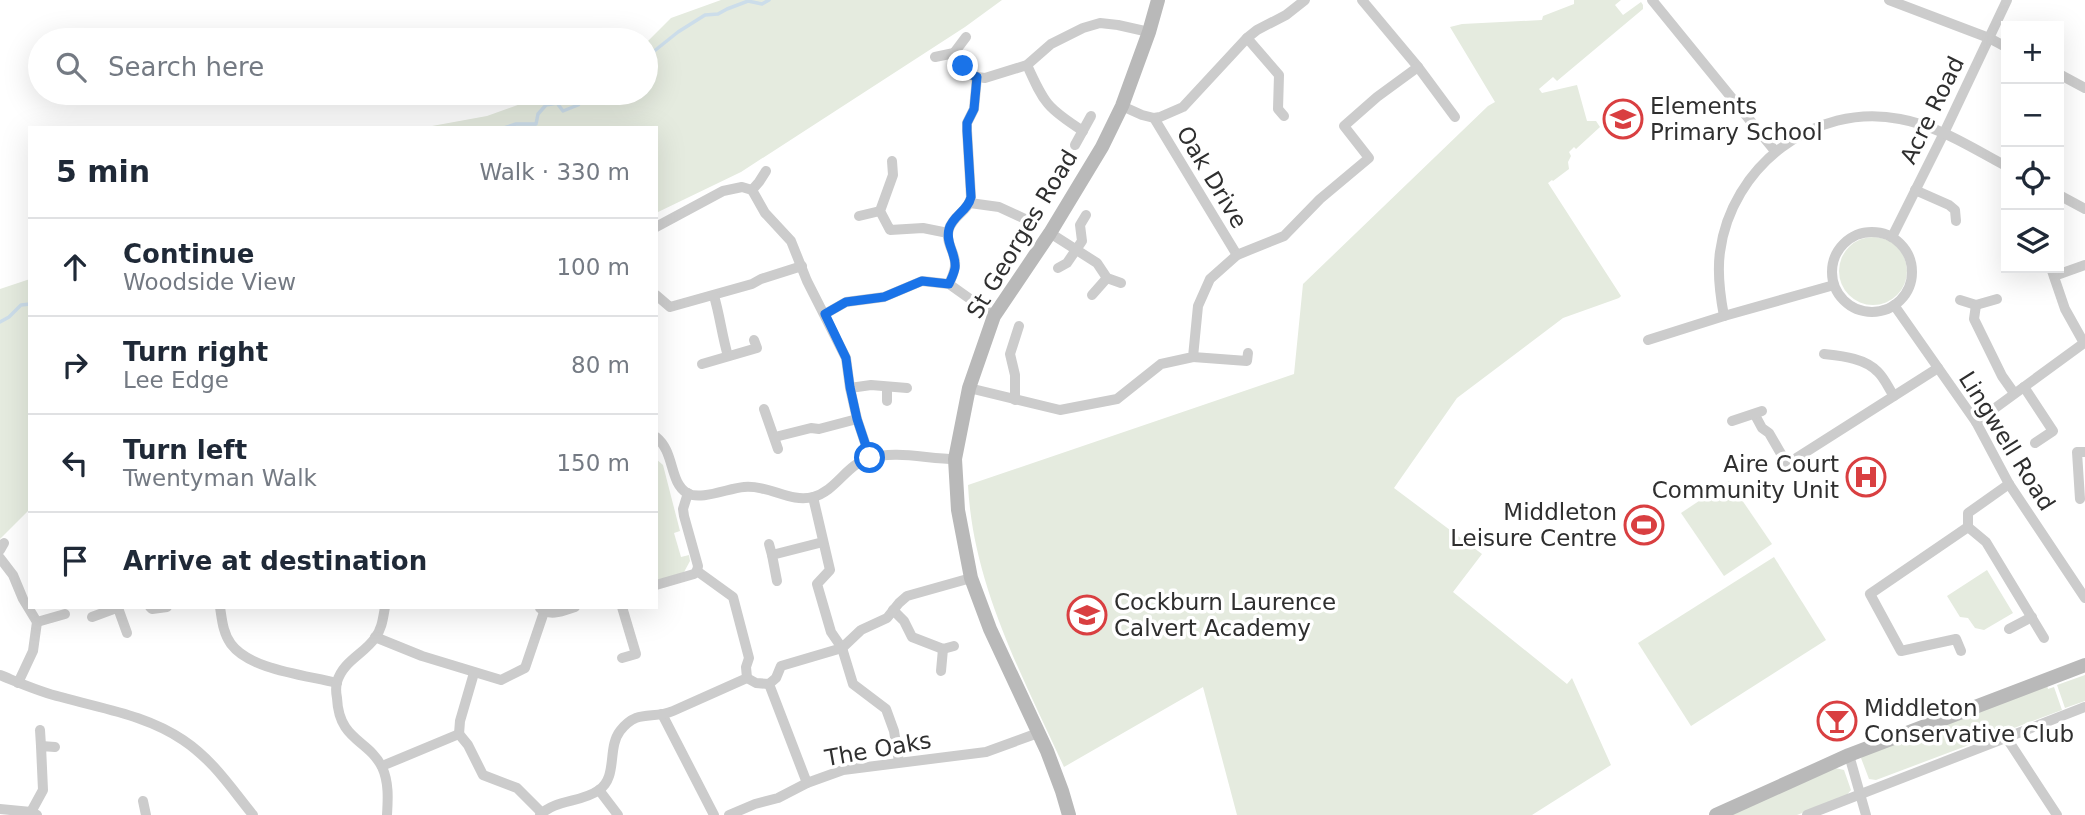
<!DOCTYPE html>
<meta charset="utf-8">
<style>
body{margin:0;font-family:"DejaVu Sans",sans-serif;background:#f2f2f3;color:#1f2937}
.controls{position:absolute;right:21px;top:21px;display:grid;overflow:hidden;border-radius:0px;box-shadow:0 7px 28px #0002}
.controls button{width:63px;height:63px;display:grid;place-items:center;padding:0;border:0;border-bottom:2px solid #e0e1e3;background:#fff;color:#1f2937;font:35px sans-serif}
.stop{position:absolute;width:21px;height:21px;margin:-16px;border:5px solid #1a73e8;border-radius:50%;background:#fff}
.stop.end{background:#1a73e8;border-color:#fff;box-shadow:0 2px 7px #0008}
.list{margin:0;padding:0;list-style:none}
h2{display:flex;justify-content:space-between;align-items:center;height:91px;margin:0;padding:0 28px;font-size:30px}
h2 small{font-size:23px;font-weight:400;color:#747a83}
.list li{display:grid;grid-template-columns:46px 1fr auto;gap:21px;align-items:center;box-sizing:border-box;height:98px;padding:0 28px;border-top:2px solid #e0e1e3}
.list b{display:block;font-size:26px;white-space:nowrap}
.list p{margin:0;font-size:23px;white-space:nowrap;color:#747a83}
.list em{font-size:23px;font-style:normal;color:#747a83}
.icon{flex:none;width:38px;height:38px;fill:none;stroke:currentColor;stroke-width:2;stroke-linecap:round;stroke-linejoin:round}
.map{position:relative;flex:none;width:2085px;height:815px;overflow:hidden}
.search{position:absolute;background:#fff;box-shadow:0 7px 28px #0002;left:28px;top:28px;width:630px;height:77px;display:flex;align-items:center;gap:18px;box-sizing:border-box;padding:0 24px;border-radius:38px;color:#747a83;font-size:26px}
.panel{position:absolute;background:#fff;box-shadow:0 7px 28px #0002;left:28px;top:126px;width:630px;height:483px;border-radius:0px}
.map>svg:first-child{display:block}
.green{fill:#e5ebdf}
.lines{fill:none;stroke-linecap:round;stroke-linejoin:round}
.stream{stroke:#ccddea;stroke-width:3.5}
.street{stroke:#ccc;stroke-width:10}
.secondary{stroke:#b9b9b9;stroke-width:14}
.route{stroke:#1a73e8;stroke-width:9}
.labels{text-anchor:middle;stroke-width:7;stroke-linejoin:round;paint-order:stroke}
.poi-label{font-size:23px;fill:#2f2f2f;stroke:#fff;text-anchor:start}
.street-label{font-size:23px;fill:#2f2f2f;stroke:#fff}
</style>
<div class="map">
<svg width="2085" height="815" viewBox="0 0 2085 815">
<rect width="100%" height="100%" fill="#fff"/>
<!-- green -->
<g class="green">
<polygon points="721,0 1002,0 965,27 741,172 656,213 656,128 421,128 487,116 551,93 646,93 646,43 671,18"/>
<path d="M 1574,0 L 1621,0 L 1615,5 L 1623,15 L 1641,2 L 1643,5 L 1643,9 L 1557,81 L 1553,77 L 1539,89 L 1542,93 L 1577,85 L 1587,121 L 1596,121 L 1600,127 L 1576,149 L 1574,147 L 1569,152 L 1571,156 L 1568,162 L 1569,169 L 1553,181 L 1552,180 L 1548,183 L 1621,296 L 1619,298 L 1563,318 L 1457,398 L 1394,488 L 1482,554 L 1453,592 L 1567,684 L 1572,678 L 1611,765 L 1532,815 L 1237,815 L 1203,687 L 1064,767 C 1023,677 973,586 968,485 L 1294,374 L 1303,284 L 1488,106 L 1495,102 L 1450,27 L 1462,24 L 1542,20 L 1543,16 L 1574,4 Z"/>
<circle cx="1873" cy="271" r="34"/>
<polygon points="30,279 30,509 0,539 0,289"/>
<polygon points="656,459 663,465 680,531 674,533 681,557 689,555 690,561 683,574 656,581"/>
<polygon points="1729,481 1772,544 1724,576 1681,513"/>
<polygon points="1774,557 1826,640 1691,726 1638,643"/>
<polygon points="1987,570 2013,613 1984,630 1975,628 1968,618 1960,617 1947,596"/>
<polygon points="2085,675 2085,701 2065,708 2057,685"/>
<polygon points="2047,685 2048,689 2054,687 2062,710 1876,780 1869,779 1861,758 1865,754"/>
<polygon points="1835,768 1844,770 1851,790 1846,796 1797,815 1731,815"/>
</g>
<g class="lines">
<!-- stream -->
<g class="stream">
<polyline points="646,71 651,65 648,56 678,32 705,15 718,14 727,9 748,1 762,4 769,0"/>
<polyline points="504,128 516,124 536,124 538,114 546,105 557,103 563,111 578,105 589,93"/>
<polyline points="0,322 9,317 21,305 30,304"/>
</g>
<!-- street -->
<g class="street">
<polyline points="1362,0 1418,67 1455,117"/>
<polyline points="1652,0 1775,151"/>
<polyline points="1889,0 1989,38 2006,47"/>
<polyline points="1247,38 1279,75 1278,109 1284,116"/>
<polyline points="954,53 966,37"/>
<polyline points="935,57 954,53 969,74 977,77 985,78 1027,65 1051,44 1083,28 1100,23 1118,25 1149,32"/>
<path d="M 1027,65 C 1044,103 1047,108 1083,131"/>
<polyline points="2059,74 2085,88"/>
<polyline points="1122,106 1142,115 1154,118 1160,117 1183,107 1247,38 1257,30 1286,15 1305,0"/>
<polyline points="1154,118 1237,255"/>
<polyline points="1075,145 1091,116"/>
<polyline points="892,161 893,175 880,211 890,230 923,228 948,233"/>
<polyline points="752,190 765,213 791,241 807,281 846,358 850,388 857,419 870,458"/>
<polyline points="752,190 759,182 766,171"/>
<polyline points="1915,190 1949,205 1955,210 1956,221"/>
<polyline points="2059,195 2085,209"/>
<polyline points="970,203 999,207 1025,219"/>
<polyline points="859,216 880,211"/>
<polyline points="656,227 723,191 742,187 752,190"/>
<circle cx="1872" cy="272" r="40"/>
<polyline points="1050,233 1097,263 1107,278 1121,283"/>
<polyline points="1892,237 1944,133 2007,0"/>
<polyline points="1058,268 1067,263 1082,241 1080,225 1086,215"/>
<polyline points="2054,276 2085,265"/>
<path d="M 949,284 C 952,277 956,270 955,262 C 954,250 945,242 949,229 C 953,215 969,211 971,197 L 967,130 L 967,123 L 974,109 L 977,77"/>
<polyline points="656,295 670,307 752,284 761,279 802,266"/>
<polyline points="1092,295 1107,278"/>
<path d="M 714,296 C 720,316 722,336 728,356"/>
<polyline points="1960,300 1976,305 1997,299"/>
<polyline points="1894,305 1976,422 2009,484 2085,598"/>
<polyline points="1976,305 1974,319 2002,376 2014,393"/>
<polyline points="825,314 846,302 884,297 922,281 949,284 994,316"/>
<path d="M 1724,316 C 1720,295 1717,273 1720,252 C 1731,167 1814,102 1900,119 C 1939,126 1972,148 2006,166"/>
<polyline points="1648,340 1724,316 1834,285"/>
<path d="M 1824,354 C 1842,356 1865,358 1878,372 C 1885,379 1889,389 1894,396"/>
<polyline points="1193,357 1247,361 1248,353"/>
<polyline points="702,364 757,348 754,340"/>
<polyline points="2024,387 2053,431 2035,443"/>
<polyline points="850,388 871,385 907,388"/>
<polyline points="969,388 1060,410 1117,399 1161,364 1193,357 1198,306 1210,279 1237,255 1284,236 1320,199 1369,158 1344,126 1377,97 1418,67"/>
<polyline points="1015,400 1015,375 1010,354 1019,326"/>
<polyline points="887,401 887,387"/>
<polyline points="764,409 778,449"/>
<polyline points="1755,415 1762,428 1769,433 1787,464 1938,368"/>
<polyline points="1732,421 1762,411"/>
<polyline points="1976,422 2084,343 2065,309 2051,268"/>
<path d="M 656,437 C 675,452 669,482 687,493 C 700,501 729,488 744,487 C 770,485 790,503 813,497 C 836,491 846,465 869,458 C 896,450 928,459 955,459"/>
<polyline points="775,437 811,428 819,429 857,419"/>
<polyline points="813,497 830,570 817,584 831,632 842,648 853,684 886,709 894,731 899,762"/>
<polyline points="2080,499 2077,452 2085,452"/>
<polyline points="1968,527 1986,542 2044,638"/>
<polyline points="769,544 772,555"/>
<polyline points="0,550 4,543"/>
<polyline points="0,558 13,575 23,599 37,622 33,651 18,683"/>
<polyline points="777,581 772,555 823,542"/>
<polyline points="656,585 694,574 697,571"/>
<polyline points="150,607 152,609 167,607"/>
<path d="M 220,607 C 222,620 223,633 231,644 C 250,670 306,675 337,683"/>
<path d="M 385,607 C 383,618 382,629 375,638 C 364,654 343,661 337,682 C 336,686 336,693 337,698 C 339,741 368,739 382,767 C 389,782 388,799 387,815"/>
<polyline points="622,607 636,654 622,658"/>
<polyline points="118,608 127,633"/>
<path d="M 540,608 C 550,617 563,611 575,607"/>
<polyline points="893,610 904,621 912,637 943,649 954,646"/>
<polyline points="92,617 119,607"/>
<polyline points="37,622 65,614"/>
<polyline points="2009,629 2032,617"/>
<polyline points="375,637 422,656 501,680 525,668 544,612"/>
<polyline points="1961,651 1956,639 1901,651 1870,594 1968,527 1968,513 2009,484"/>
<polyline points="941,671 943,649"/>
<path d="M 0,675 C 20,683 40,692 61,697 C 103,709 146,715 183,740 C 213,760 231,788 253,815"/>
<polyline points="747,678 756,683 769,684 776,678 781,666 842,648 861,630 887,618 899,603 907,596 971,578"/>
<polyline points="769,684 807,783"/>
<polyline points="662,714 714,815"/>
<polyline points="40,730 41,746"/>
<polyline points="459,734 460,721 474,673"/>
<polyline points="2006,737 2057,815"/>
<polyline points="1849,755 1866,815"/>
<polyline points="382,766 459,734 468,745 483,775 517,788 542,813"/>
<polyline points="599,790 618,815"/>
<polyline points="143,801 146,815"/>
<polyline points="0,809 31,812 37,815"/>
<polyline points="31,812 43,790 41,746 55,747"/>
<path d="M 540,815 C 556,799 581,803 599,790 C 618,777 607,748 620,731 C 638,708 652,720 673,711 C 698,700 722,689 747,678 L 746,667 L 749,658 L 733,597 L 697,571 L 698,566 L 684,516 L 683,509 L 688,493"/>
<polyline points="729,815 755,804 778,798 807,783 843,770 986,752 1038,733"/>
<polyline points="1807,815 2085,707"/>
</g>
<!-- secondary -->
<g class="secondary">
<polyline points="1069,815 1062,791 1047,751 990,629 971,578 958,510 955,459 969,388 994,316 1050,233 1102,147 1122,106 1149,32 1158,0"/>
<polyline points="1716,815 1849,755 2085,665"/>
</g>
</g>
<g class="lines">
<!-- route -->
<path class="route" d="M 870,458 L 857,419 L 850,387 L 846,358 L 825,314 L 846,302 L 884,297 L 922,281 L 949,284 C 951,279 954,274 955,268 C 957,255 945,243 949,229 C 953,215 968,211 971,197 L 967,131 L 967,123 L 974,109 L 977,77 L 970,74 L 963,66"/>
</g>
<!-- icons -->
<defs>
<symbol id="school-ring" viewBox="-11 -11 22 22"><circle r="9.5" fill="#fff" stroke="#d93f41" stroke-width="1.5"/><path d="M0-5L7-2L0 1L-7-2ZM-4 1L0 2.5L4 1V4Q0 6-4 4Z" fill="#d93f41"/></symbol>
<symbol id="hospital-ring" viewBox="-11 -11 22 22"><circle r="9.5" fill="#fff" stroke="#d93f41" stroke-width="1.5"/><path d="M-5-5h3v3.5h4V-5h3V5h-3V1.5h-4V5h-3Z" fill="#d93f41"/></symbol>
<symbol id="stadium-ring" viewBox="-11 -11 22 22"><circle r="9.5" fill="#fff" stroke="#d93f41" stroke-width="1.5"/><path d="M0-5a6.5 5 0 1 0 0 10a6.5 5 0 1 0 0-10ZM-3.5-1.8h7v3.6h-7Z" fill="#d93f41"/></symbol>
<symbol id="bar-ring" viewBox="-11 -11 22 22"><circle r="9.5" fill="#fff" stroke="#d93f41" stroke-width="1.5"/><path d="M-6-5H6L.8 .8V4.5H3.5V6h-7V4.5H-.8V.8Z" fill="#d93f41"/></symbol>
</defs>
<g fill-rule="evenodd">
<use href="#school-ring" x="1601" y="97" width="44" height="44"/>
<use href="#hospital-ring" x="1844" y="455" width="44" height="44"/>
<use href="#stadium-ring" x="1622" y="503" width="44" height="44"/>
<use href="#school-ring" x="1065" y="593" width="44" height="44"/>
<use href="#bar-ring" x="1815" y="699" width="44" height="44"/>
</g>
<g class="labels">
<!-- poi labels -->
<g class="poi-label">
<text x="1650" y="114">Elements<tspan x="1650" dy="26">Primary School</tspan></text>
<text x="1839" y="472" text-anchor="end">Aire Court<tspan x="1839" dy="26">Community Unit</tspan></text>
<text x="1617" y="520" text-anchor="end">Middleton<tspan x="1617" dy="26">Leisure Centre</tspan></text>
<text x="1114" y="610">Cockburn Laurence<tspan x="1114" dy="26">Calvert Academy</tspan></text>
<text x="1864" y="716">Middleton<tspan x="1864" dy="26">Conservative Club</tspan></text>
</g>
<!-- street labels -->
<g class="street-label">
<text transform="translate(1932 110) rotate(-64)" y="8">Acre Road</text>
<text transform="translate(1212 177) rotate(59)" y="8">Oak Drive</text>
<text transform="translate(1022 234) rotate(-59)" y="8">St Georges Road</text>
<text transform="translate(2007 441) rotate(58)" y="8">Lingwell Road</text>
<text transform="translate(878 749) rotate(-10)" y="8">The Oaks</text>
</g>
</g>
</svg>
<div class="controls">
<button>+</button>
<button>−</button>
<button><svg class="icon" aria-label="locate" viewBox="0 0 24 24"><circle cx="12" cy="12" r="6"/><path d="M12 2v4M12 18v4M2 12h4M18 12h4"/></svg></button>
<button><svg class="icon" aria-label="layers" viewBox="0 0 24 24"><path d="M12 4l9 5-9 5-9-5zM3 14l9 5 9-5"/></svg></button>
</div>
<div class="stop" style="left:870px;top:458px"></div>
<div class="stop end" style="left:963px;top:66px"></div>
<div class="search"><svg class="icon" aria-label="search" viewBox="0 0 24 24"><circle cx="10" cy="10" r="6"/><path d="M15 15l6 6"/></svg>Search here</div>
<section class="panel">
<h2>5 min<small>Walk · 330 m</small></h2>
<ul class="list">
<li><svg class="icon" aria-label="ahead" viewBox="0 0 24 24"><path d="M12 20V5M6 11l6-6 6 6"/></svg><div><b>Continue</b><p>Woodside View</p></div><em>100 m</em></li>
<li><svg class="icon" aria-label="right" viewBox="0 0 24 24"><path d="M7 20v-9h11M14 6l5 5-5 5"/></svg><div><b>Turn right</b><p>Lee Edge</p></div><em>80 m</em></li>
<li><svg class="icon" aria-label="left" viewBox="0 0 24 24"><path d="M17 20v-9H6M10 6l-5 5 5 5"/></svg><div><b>Turn left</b><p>Twentyman Walk</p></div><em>150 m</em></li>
<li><svg class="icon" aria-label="arrive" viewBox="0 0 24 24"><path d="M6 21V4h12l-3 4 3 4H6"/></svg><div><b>Arrive at destination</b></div></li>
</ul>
</section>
</div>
